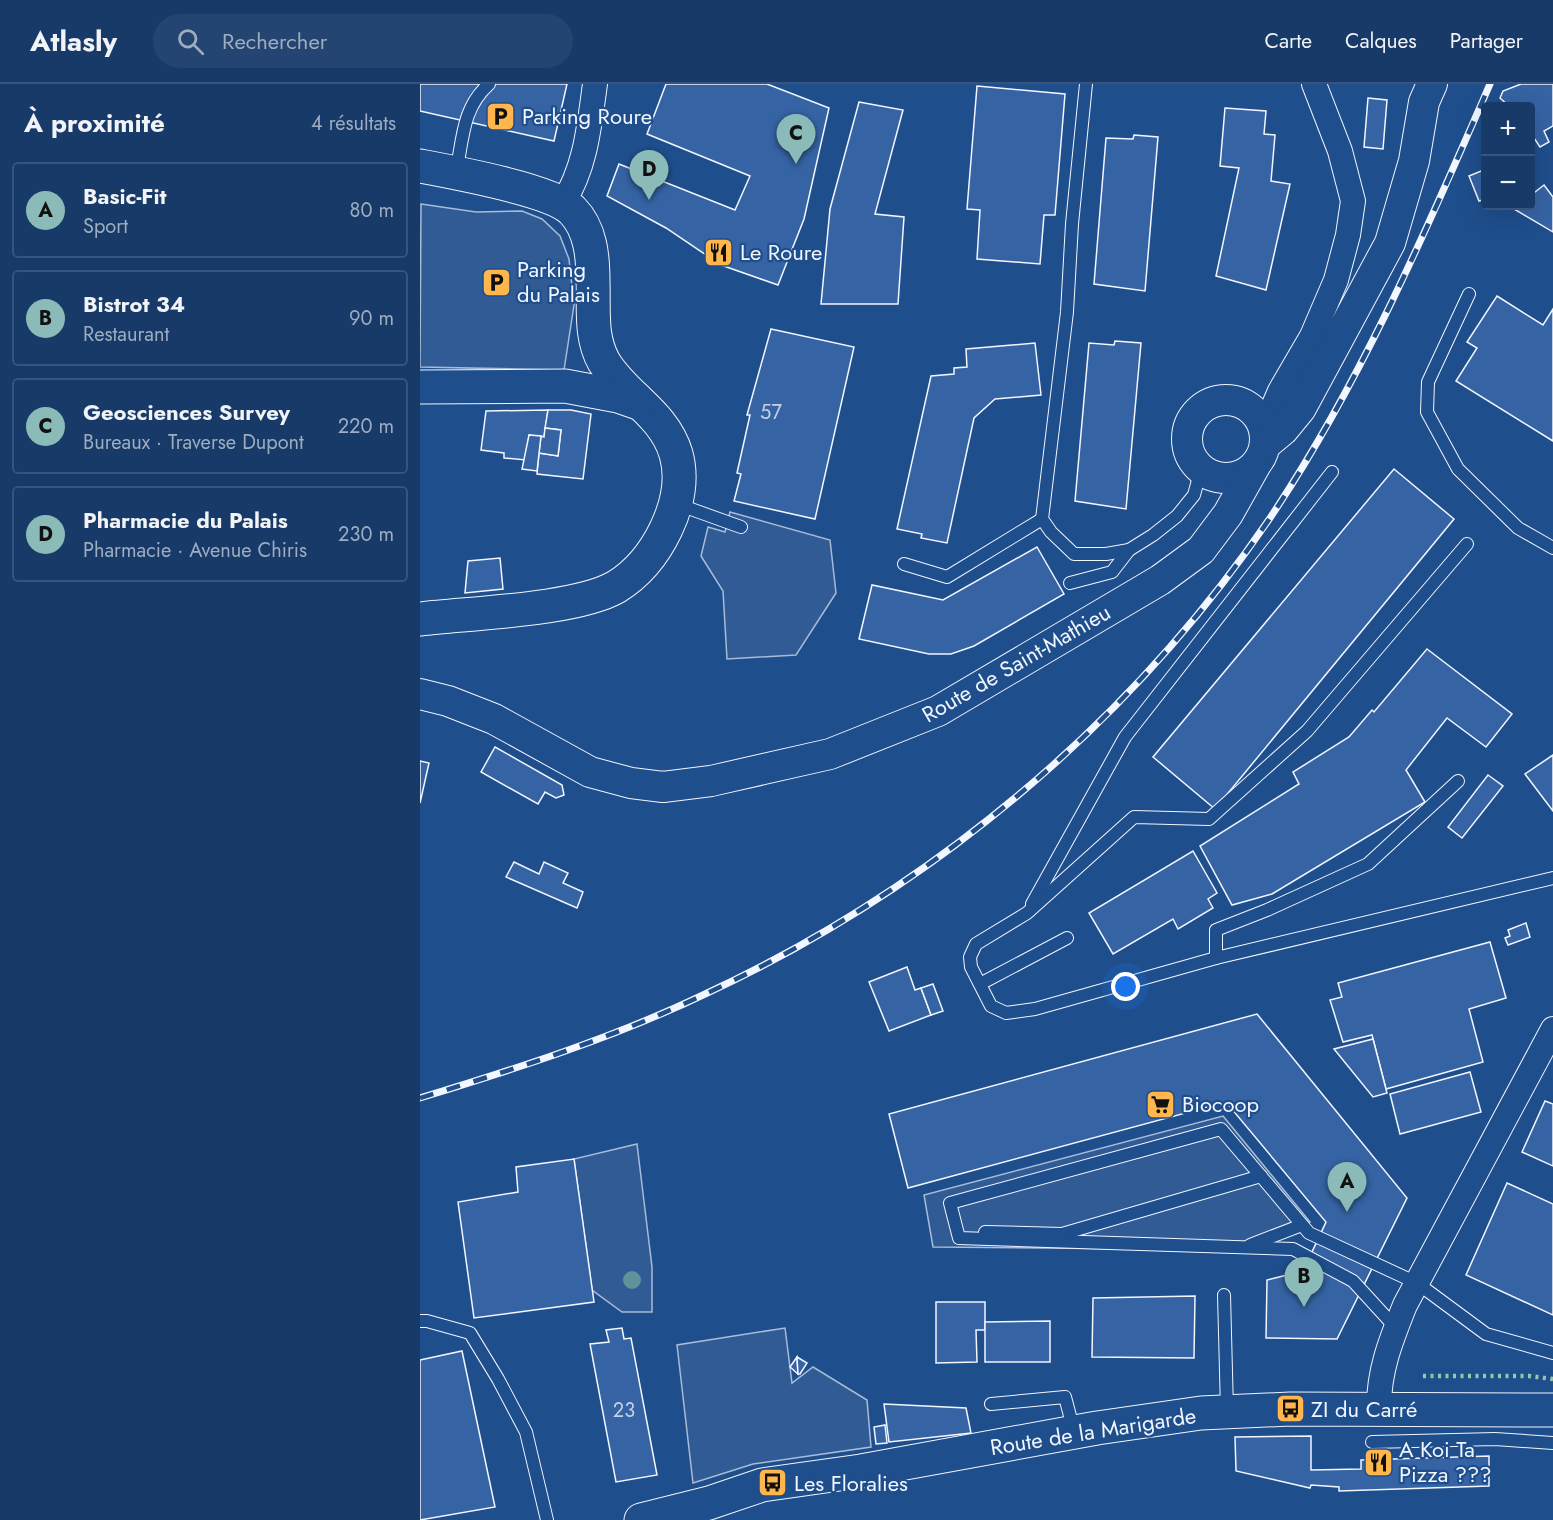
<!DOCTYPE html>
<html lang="fr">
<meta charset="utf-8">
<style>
body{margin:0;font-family:Jost,sans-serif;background:#244571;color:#f1f3f6}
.controls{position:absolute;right:18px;top:18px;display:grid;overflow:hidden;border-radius:6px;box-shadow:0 6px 24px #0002}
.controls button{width:54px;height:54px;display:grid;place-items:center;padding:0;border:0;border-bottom:2px solid #36547d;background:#173a69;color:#f1f3f6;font:30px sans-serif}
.you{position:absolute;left:706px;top:903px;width:21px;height:21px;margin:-15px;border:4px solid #fff;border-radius:50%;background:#1a73e8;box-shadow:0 0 0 9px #1a73e833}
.badge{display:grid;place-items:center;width:39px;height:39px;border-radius:50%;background:#8bbbb9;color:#111;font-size:20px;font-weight:700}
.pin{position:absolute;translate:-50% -50px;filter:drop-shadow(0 2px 3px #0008)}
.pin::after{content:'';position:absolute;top:32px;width:21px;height:18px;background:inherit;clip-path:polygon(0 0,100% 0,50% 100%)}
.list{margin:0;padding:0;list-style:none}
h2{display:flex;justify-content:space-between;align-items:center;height:78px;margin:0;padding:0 24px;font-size:26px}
h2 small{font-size:20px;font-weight:400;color:#9eadc0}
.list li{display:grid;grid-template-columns:39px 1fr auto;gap:18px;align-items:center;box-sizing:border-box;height:96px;margin:0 12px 12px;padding:0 12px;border:2px solid #36547d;border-radius:6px}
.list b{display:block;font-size:22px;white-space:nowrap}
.list p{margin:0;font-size:20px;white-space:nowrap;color:#9eadc0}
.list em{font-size:20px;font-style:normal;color:#9eadc0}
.icon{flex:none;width:33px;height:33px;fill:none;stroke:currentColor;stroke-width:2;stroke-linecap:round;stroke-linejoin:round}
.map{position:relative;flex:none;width:1133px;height:1436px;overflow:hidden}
header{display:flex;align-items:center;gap:36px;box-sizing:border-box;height:84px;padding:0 30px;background:#173a69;border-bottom:2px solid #36547d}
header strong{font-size:28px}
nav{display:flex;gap:33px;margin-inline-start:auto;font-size:21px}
.search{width:420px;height:54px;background:#244571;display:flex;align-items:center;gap:15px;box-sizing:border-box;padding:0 21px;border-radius:33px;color:#9eadc0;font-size:22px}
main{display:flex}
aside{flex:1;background:#173a69}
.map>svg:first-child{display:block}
.built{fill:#305b95;stroke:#a8bbd7;stroke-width:1.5}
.building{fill:#3563a3;stroke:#f2f6ff;stroke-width:1.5}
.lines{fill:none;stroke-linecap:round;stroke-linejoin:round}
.service-casing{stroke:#f2f6ff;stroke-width:14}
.minor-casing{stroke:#f2f6ff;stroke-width:26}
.tertiary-casing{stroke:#f2f6ff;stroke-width:32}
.secondary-casing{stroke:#f2f6ff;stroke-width:35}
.service{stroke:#1f4e8c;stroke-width:12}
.minor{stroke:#1f4e8c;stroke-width:24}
.tertiary{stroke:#1f4e8c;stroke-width:30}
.secondary{stroke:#1f4e8c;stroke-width:33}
.rail-casing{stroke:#f2f6ff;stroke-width:7}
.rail{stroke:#1f4e8c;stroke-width:4.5;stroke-dasharray:14;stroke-linecap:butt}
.hedge{stroke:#97c8a6;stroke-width:4.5;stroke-dasharray:3 4.5;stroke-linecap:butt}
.tree{fill:#61919a}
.labels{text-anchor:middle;stroke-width:4.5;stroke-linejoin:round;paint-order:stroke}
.number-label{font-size:20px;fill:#c3d1e8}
.poi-label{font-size:22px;fill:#f2f6ff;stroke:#1f4e8c;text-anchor:start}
.street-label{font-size:22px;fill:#f2f6ff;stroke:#1f4e8c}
</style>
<header>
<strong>Atlasly</strong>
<div class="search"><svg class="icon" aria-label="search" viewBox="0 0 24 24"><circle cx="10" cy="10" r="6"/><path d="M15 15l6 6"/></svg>Rechercher</div>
<nav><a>Carte</a><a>Calques</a><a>Partager</a></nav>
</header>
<main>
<aside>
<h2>À proximité<small>4 résultats</small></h2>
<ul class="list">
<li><span class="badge">A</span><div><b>Basic-Fit</b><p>Sport</p></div><em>80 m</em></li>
<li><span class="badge">B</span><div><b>Bistrot 34</b><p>Restaurant</p></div><em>90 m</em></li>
<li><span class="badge">C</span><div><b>Geosciences Survey</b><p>Bureaux · Traverse Dupont</p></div><em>220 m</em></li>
<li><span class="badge">D</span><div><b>Pharmacie du Palais</b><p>Pharmacie · Avenue Chiris</p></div><em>230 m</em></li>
</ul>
</aside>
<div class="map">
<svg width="1133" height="1436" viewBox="0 0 1133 1436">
<rect width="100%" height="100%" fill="#1f4e8c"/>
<!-- built -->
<g class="built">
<polygon points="1,120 56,128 102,127 122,135 140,152 149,175 154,221 144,286 0,283"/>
<polygon points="310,428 410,456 416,509 376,571 307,575 303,507 281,472 288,443 305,448"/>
<polygon points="803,1032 890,1138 816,1166 513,1163 504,1111"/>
<polygon points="217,1060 232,1183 232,1228 202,1228 172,1206 154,1075"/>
<polygon points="365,1244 372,1299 393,1283 447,1316 451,1363 333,1380 273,1399 257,1261"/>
</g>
<!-- building -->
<g class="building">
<polygon points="0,0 147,0 134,57 0,27"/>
<polygon points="246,0 347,0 409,24 384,135 358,201 301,181 246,144 187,112 199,80 315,126 330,92 227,50"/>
<polygon points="1101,0 1133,0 1133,42 1124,47 1129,58 1120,63 1110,48 1110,22 1089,22 1080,14 1083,7"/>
<polygon points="557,2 645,10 635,131 624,131 620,180 557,175 560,126 547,125"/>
<polygon points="948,14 967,16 963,65 944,63"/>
<polygon points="439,18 483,26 455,130 484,133 478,220 401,220 410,125"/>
<polygon points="805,24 846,27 844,50 855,51 851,97 870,100 846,206 796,192 819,84 800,82"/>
<polygon points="714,51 738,53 725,207 674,200 686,54 713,55"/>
<polygon points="1066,85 1066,115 1059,117 1049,92"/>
<polygon points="1124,101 1133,113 1133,148 1094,125 1099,122 1110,122 1110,112"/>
<polygon points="1077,212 1123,241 1133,225 1133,357 1036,297 1057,264 1047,258"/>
<polygon points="351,245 434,263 395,435 314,417 321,390 317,389 330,331 327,331"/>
<polygon points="695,257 721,259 706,425 655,417 669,259 694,261"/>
<polygon points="615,259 621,311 575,315 554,334 527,459 501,454 502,450 477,445 511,292 534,290 534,284 547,283 546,265"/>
<polygon points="128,326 124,353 109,351 106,376 84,374 84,369 61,366 66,327"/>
<polygon points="128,326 151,326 171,330 163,395 117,390 119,369 138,372 141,346 125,344"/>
<polygon points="125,344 141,346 138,372 119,369 121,352 124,353"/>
<polygon points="109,351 121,352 117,387 102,385"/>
<polygon points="974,385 1034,435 795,725 733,673"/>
<polygon points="617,463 644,510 554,562 531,570 509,570 439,555 452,501 523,516"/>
<polygon points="80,474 83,505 45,509 48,477"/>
<polygon points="1007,565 1092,630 1066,663 1027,634 986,686 1005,718 852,810 812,821 780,762 879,700 873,688 929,653 952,626 954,628"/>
<polygon points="75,663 142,701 144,711 136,714 125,708 118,720 61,688"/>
<polygon points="1133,671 1133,727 1105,690"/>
<polygon points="0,677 9,679 0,719"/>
<polygon points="1068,691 1083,702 1042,754 1028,743"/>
<polygon points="773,767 797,809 788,815 793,824 758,845 753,835 693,870 669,829"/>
<polygon points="94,778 119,790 124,778 148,789 143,799 163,808 157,824 86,793"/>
<polygon points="1106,839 1110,853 1088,861 1085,854 1090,852 1088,846"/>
<polygon points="1070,858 1086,914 1049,925 1063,978 966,1005 952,951 923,958 910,916 922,913 918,899"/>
<polygon points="487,883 495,906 501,904 511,931 469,947 449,898"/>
<polygon points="513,900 523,927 511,931 501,904"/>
<polygon points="837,930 987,1114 917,1255 846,1254 847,1196 883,1187 906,1138 806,1018 488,1104 469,1030"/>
<polygon points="953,955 967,1009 953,1013 914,965"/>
<polygon points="1050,988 1061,1028 980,1050 970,1010"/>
<polygon points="1125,1017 1133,1020 1133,1082 1102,1068"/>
<polygon points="154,1075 174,1218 54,1234 38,1118 98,1108 96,1083"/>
<polygon points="1087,1099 1133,1120 1133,1231 1046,1191"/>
<polygon points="775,1212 774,1274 672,1273 673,1214"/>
<polygon points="516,1218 565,1218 565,1246 556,1246 557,1278 516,1279"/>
<polygon points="630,1237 630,1278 565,1278 565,1238"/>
<polygon points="202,1244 204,1255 211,1254 237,1391 196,1398 170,1260 189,1258 186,1246"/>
<polygon points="42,1267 75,1423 0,1436 0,1276"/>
<polygon points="377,1273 378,1290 370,1283"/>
<polygon points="377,1273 387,1279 380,1290 378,1290"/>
<polygon points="464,1320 546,1324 551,1349 469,1358"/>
<polygon points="465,1341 467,1359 456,1360 454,1343"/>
<polygon points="891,1352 891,1386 941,1385 941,1376 1069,1372 1069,1402 919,1407 919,1403 891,1401 890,1404 816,1387 815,1353"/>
</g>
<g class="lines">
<defs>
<g id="service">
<polyline points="666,0 652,140 647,228 622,435 631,448 654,470 686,470 709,466 733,451 757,432 774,411 781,385"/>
<path d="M 36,89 C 43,55 42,24 69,0"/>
<polyline points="1049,210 1008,298 1007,328 1038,385 1098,444 1133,464"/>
<polyline points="257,420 321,443"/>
<polyline points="1047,460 887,647 789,735 714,733 607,829 556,860 550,873 551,883 571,922 586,929 615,925 796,874 1133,794"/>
<polyline points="484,480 527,493 622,435"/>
<polyline points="650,499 692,488 709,466"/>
<polyline points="612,820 705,653 912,388"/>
<polyline points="796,874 796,846 847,826 948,780 1038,697"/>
<polyline points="560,900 647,854"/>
<polyline points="565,1148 642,1150 841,1092"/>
<polyline points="830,1161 882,1141"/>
<polyline points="804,1211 807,1326"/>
<polyline points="0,1237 7,1237 50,1249 78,1295 106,1348 127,1436"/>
<polyline points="976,1244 933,1197 873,1165 539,1154 530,1119 801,1045 889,1149 997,1199 1066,1250 1133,1269"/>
<polyline points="571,1320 645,1313 654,1347"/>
<polyline points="952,1358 1075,1355 1133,1359"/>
</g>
<g id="minor">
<path d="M 143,119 C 166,82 169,43 175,0"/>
<polyline points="844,344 860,307 892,252 916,196 928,151 933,117 920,67 894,0"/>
<path d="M 959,1326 C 958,1288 971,1256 985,1221 L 1133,945"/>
</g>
<g id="tertiary">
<circle cx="806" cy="355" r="39"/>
<polyline points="845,361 863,346 881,324 970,159 994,77 1004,18 1012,0"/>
<polyline points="0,610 28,617 74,635 170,688 211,699 243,703 291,697 410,670 518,627 740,496 781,466 808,430 835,382"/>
</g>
<g id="secondary">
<path d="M 0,82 C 32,88 131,106 152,126 C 171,145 173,173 173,198 C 174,226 170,253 184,278 C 204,312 244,329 256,370 C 263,395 257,422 246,445 C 235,468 219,489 196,503 C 156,526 50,529 0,535"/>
<polyline points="0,303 145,302 198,312 221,320"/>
<polyline points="221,1436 289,1419 342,1401 441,1387 677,1344 781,1329 870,1325 1133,1326"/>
</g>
</defs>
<!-- service casing -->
<use href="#service" class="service-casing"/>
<!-- minor casing -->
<use href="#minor" class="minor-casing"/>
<!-- tertiary casing -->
<use href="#tertiary" class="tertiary-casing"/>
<!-- secondary casing -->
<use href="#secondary" class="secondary-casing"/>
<!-- service -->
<use href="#service" class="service"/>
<!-- minor -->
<use href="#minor" class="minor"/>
<!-- tertiary -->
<use href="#tertiary" class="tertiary"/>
<!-- secondary -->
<use href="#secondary" class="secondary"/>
<defs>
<path id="rail" d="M 0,1014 C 95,985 193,954 283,911 C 510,806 709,641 850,434 C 941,298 1005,149 1070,0"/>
</defs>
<!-- rail casing -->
<use href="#rail" class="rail-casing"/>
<!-- rail -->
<use href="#rail" class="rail"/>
<!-- hedge -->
<polyline class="hedge" points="1003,1292 1109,1292 1133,1295"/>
</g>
<!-- trees -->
<circle class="tree" cx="212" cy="1196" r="9"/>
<!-- icons -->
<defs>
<symbol id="parking-square" viewBox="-11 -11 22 22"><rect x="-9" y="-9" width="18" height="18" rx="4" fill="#ffb74d" stroke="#1f4e8c"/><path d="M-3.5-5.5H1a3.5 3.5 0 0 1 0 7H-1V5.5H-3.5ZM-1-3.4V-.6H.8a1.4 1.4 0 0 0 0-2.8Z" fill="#111"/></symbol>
<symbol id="restaurant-square" viewBox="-11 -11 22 22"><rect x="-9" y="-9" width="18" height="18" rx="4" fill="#ffb74d" stroke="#1f4e8c"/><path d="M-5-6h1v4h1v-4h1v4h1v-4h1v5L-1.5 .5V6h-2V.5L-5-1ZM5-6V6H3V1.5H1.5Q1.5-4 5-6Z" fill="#111"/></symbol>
<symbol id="supermarket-square" viewBox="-11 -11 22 22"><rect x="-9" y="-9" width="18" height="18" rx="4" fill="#ffb74d" stroke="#1f4e8c"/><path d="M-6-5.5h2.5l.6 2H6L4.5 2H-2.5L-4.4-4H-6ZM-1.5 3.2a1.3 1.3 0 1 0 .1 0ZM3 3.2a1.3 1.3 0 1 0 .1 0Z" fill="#111"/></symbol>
<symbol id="bus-square" viewBox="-11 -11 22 22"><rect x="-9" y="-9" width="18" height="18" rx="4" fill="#ffb74d" stroke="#1f4e8c"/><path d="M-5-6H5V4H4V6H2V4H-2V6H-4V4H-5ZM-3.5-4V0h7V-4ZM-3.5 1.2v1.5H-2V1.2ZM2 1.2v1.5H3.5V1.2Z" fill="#111"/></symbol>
</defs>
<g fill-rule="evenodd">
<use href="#parking-square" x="64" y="16" width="33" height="33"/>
<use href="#restaurant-square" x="282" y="152" width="33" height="33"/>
<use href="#parking-square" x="60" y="182" width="33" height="33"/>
<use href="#supermarket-square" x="724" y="1004" width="33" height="33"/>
<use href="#bus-square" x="854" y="1308" width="33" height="33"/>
<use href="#restaurant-square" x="942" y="1362" width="33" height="33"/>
<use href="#bus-square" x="336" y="1382" width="33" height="33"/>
</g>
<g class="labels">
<!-- number labels -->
<g class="number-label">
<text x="351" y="335">57</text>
<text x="204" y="1333">23</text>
</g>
<!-- poi labels -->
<g class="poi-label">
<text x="102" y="40">Parking Roure</text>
<text x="320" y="176">Le Roure</text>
<text x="97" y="193">Parking<tspan x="97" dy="25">du Palais</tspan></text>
<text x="762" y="1028">Biocoop</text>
<text x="891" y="1333">ZI du Carré</text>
<text x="979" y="1373">A Koi Ta<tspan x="979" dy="25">Pizza ???</tspan></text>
<text x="374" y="1407">Les Floralies</text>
</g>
<!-- street labels -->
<g class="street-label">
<text transform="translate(596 579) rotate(-30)" y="8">Route de Saint-Mathieu</text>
<text transform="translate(673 1347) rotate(-9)" y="8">Route de la Marigarde</text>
</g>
</g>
</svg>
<div class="controls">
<button>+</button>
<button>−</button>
</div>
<div class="you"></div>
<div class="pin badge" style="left:927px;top:1128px">A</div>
<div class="pin badge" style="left:884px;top:1223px">B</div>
<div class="pin badge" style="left:376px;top:80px">C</div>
<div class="pin badge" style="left:229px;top:116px">D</div>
</div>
</main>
